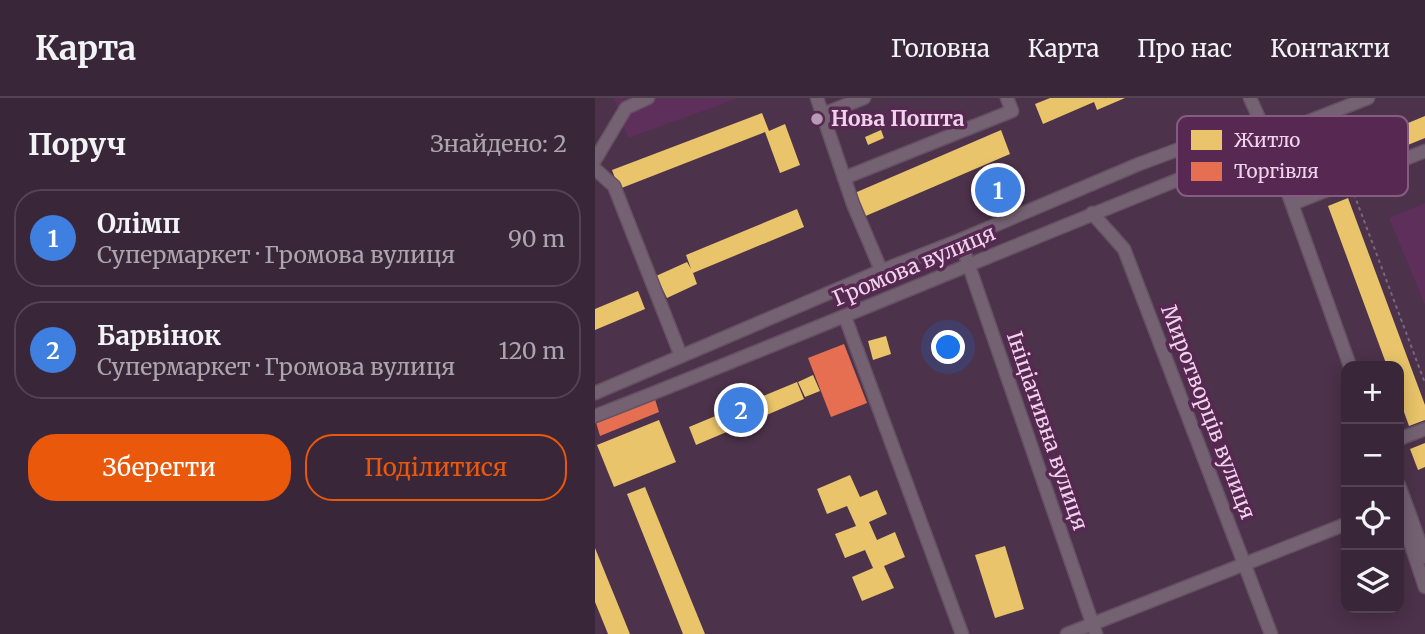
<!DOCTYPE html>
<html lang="uk">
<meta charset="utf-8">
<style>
body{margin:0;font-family:Merriweather,serif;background:#443243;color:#f1f3f6}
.controls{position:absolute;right:21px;bottom:21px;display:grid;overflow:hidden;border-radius:14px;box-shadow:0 4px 18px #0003}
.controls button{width:63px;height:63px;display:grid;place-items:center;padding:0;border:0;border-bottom:2px solid #534353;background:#392638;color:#f1f3f6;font:35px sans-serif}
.you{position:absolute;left:354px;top:250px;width:24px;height:24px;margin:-18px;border:5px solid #fff;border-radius:50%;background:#1a73e8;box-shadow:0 0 0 10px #1a73e833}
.badge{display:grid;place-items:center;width:46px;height:46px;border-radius:50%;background:#ea580c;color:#fff;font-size:23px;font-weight:700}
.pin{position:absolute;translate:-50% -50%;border:4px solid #fff;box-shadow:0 2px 7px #0006}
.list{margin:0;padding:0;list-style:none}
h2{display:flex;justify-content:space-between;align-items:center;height:91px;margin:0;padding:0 28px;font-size:30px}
h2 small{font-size:23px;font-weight:400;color:#aba5ae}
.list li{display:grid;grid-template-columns:46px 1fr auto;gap:21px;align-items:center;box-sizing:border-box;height:98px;margin:0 14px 14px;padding:0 14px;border:2px solid #534353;border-radius:28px}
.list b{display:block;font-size:26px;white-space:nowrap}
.list p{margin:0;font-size:23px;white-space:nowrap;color:#aba5ae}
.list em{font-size:23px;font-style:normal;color:#aba5ae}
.actions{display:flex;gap:14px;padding:21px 28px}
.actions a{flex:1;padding:16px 0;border:2px solid #ea580c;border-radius:28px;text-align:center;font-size:24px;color:#ea580c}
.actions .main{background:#ea580c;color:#fff}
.icon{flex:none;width:38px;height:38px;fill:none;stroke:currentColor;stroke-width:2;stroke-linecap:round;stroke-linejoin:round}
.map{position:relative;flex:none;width:830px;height:536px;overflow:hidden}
header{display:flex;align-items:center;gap:42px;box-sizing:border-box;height:98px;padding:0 35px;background:#392638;border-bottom:2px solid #534353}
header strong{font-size:33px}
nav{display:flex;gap:38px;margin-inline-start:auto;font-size:24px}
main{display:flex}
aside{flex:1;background:#392638}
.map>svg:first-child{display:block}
.built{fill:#5e2f5a}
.homes{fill:#e9c46a}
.shops{fill:#e76f51}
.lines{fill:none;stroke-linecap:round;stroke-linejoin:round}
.minor-casing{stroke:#665064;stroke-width:15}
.path{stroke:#796877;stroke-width:2;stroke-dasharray:3.5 3.5;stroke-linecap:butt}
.minor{stroke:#746272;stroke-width:12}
.poi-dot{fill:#b79bb4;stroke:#562852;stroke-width:2.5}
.labels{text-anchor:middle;stroke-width:7;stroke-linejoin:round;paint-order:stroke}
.poi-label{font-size:21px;font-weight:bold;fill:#f0d4ed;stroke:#562852;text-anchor:start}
.street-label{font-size:21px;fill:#f0d4ed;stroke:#562852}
.key{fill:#562852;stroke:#845c80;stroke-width:2}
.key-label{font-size:19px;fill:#f0d4ed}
</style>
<header>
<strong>Карта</strong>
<nav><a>Головна</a><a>Карта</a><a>Про нас</a><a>Контакти</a></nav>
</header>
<main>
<aside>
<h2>Поруч<small>Знайдено: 2</small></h2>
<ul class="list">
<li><span class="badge" style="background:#3f7fe0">1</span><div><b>Олімп</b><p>Супермаркет · Громова вулиця</p></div><em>90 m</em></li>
<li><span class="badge" style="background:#3f7fe0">2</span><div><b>Барвінок</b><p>Супермаркет · Громова вулиця</p></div><em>120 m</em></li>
</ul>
<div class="actions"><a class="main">Зберегти</a><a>Поділитися</a></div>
</aside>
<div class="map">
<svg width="830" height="536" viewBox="0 0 830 536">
<rect width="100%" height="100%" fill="#4c324a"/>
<!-- built -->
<g class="built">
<polygon points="19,0 144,0 33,40"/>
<polygon points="830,105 830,207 794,120"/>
</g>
<!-- homes -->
<g class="homes">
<polygon points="455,0 530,0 502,12 499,4 448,26 440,6"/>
<polygon points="167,15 174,33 190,26 205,67 185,75 170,34 24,91 17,72"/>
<polygon points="830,18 830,40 717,86 709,68"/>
<polygon points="286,32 289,40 273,47 270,39"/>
<polygon points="406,32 415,56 266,120 255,97"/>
<polygon points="753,100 830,307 830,322 814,328 804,300 804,268 792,268 733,108"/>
<polygon points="202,111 209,129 98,175 102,186 72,200 61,178 92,164 96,171 91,157"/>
<polygon points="43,193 50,211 0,232 0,211"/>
<polygon points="291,238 296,256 278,262 273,243"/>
<polygon points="218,277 225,293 210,299 203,284"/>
<polygon points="202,284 209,301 101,347 94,329"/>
<polygon points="64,322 81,364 19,389 2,347"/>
<polygon points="830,345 830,369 823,372 815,351"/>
<polygon points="255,377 265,399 282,392 292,416 274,424 282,442 300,434 310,459 289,468 299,490 267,503 257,479 278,470 270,452 250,460 240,436 261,428 252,408 232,416 222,391"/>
<polygon points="50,389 110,536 88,536 32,396"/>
<polygon points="410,448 429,511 400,520 380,457"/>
<polygon points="0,450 35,536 13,536 0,504"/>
</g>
<!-- shops -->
<g class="shops">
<polygon points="249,246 272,305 236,319 213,260"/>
<polygon points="59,298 64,314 5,338 0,321"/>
</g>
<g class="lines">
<defs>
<g id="minor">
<polyline points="222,0 258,106 286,172"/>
<polyline points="655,0 675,45 755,268"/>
<polyline points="228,16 269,0"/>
<polyline points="0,62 31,10 53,0"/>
<polyline points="0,71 19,88 86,258"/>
<polyline points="249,80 417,13 412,0"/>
<polyline points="697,106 830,53"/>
<polyline points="497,115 529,151 676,536"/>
<polyline points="365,142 501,536"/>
<polyline points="250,219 367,536"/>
<polyline points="0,295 283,174 365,142 544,66 641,30 666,28 689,33"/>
<path d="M 0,318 C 226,230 449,134 675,45 L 689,33 L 773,0"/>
<polyline points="804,341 830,331"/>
<polyline points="804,387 830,459"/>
<polyline points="804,411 830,489"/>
<polyline points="472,536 751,426"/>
</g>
</defs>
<!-- minor casing -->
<use href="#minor" class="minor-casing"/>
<!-- path -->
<polyline class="path" points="759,96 830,285"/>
<!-- minor -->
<use href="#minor" class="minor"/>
</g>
<!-- markers -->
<circle class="poi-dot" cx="222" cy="21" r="7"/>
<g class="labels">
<!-- poi labels -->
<g class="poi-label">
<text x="236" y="28">Нова Пошта</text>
</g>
<!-- street labels -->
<g class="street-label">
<text transform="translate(319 168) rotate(-23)" y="7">Громова вулиця</text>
<text transform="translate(613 314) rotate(69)" y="7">Миротворців вулиця</text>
<text transform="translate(452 333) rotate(71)" y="7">Ініціативна вулиця</text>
</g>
</g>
<!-- legend -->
<rect x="582" y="18" width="231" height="80" rx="10" class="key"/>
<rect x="596" y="32" width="31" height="20" fill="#e9c46a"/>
<rect x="596" y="64" width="31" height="19" fill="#e76f51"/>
<g class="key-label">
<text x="639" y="49">Житло</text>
<text x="639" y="80">Торгівля</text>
</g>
</svg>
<div class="controls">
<button>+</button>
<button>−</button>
<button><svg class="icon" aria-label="locate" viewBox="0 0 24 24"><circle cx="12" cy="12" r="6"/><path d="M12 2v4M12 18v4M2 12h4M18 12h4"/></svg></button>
<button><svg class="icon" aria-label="layers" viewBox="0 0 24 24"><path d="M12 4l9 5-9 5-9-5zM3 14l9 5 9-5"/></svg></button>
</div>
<div class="you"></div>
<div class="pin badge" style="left:403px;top:92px;background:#3f7fe0">1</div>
<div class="pin badge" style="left:146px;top:312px;background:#3f7fe0">2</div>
</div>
</main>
